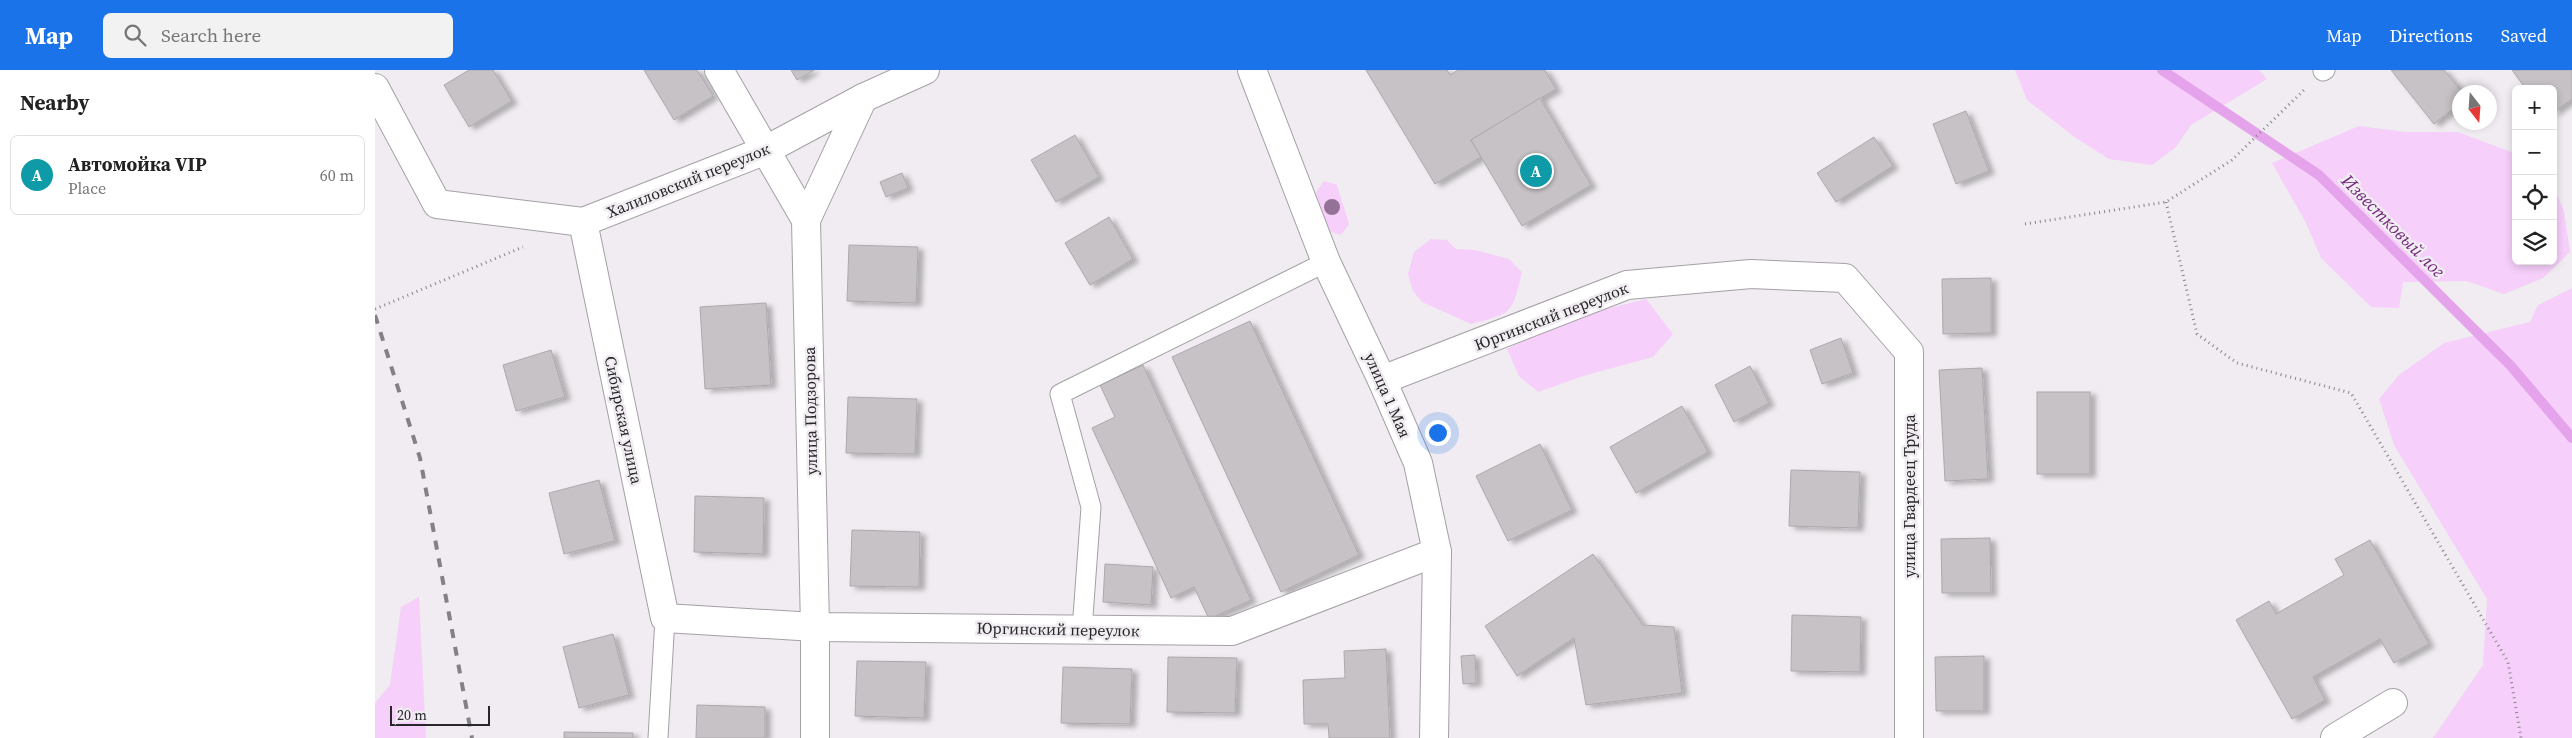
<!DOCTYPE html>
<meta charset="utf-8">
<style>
body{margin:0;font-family:"Source Serif 4",serif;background:#f2f2f2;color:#222}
.controls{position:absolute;right:15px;top:15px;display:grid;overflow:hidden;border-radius:8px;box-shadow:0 2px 8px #0003}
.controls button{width:45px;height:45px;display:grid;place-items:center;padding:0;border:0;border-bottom:1px solid #e0e0e0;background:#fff;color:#222;font:25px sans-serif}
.compass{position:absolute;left:2077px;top:15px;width:45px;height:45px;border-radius:50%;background:#fff;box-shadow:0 2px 8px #0003;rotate:163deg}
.scale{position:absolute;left:15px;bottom:12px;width:100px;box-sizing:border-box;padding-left:5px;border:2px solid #272628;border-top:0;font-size:14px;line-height:18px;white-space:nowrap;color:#272628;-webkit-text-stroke:4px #f0ecf1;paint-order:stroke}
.you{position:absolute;left:1062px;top:362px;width:18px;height:18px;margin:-12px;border:4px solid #fff;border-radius:50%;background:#1a73e8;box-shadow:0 0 0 8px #1a73e833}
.badge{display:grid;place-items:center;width:32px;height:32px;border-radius:50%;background:#1a73e8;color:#fff;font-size:16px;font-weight:700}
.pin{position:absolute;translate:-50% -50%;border:2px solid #fff;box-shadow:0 1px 5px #0006}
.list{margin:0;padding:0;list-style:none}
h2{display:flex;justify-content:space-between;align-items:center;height:65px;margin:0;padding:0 20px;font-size:21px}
h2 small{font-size:16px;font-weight:400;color:#767676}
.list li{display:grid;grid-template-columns:32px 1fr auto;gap:15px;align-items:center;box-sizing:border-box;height:80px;margin:0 10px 10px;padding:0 10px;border:1px solid #e0e0e0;border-radius:8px}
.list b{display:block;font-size:19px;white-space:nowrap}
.list p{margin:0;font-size:16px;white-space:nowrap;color:#767676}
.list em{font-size:16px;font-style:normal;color:#767676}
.icon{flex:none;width:28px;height:28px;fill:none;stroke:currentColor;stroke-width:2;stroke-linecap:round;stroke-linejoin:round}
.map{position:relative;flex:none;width:2197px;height:668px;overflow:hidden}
header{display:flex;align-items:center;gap:30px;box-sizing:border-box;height:70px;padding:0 25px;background:#1a73e8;color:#fff}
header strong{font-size:24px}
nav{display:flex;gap:28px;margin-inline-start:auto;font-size:18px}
.search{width:350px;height:45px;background:#f2f2f2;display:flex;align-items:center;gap:12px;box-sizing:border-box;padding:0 18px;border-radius:8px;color:#767676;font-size:19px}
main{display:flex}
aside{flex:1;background:#fff}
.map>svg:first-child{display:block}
.green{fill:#f6cffa}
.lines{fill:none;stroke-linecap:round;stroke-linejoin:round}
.stream{stroke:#e4a3eb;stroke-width:10}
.building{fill:#c6c2c6;stroke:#aca8ad;filter:url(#shadow)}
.service-casing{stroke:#a4a0a5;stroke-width:21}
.minor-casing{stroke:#a4a0a5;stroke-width:30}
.path{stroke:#89868a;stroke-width:3;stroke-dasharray:1 4;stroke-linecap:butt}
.service{stroke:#fff;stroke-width:19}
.minor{stroke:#fff;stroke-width:28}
.rail{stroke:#838184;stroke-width:4;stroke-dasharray:9 9;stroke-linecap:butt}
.tree{fill:#947298}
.labels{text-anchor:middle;stroke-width:5;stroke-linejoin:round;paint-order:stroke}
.street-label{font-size:16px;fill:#272628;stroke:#f0ecf1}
.water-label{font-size:18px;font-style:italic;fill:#73277c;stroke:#f0ecf1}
</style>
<header>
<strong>Map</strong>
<div class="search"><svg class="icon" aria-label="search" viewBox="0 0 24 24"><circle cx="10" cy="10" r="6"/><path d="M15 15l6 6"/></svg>Search here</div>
<nav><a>Map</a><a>Directions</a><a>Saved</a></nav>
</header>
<main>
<aside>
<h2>Nearby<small></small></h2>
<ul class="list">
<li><span class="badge" style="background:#0f9aa8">A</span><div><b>Автомойка VIP</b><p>Place</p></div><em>60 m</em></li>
</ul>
</aside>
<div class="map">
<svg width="2197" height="668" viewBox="0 0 2197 668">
<defs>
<filter id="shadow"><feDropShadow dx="5.5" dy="3" stdDeviation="2.5" flood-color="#0004"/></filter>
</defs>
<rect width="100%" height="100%" fill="#f0ecf1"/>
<!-- green -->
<g class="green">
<polygon points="1640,0 1884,0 1892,9 1816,55 1800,78 1777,95 1734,89 1701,68 1652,30"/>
<polygon points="1984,56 2031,62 2083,62 2136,82 2141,85 2141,191 2178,191 2178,115 2189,141 2195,182 2168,208 2129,224 2092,211 2028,212 2024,238 1996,237 1946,188 1931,153 1897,93"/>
<polygon points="949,111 962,115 974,154 966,165 953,161 941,122"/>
<path d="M 1056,169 L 1072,170 L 1081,179 L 1100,180 L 1134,189 L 1147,202 C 1137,245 1137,243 1096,254 L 1047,232 L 1038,221 L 1033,204 L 1039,182 Z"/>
<polygon points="2197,218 2197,668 2058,668 2108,595 2112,529 2019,375 2004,329 2024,305 2069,273 2155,252 2163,235"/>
<polygon points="1271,229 1298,264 1278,287 1208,306 1163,322 1144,306 1132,279 1187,250"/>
<polygon points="44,527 51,668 0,668 0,633 15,615 26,537"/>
</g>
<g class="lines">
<!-- stream -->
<polyline class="stream" points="1787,0 1944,105 2136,296 2197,368"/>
</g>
<!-- building -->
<g class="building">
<polygon points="94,0 118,0 137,31 94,57 69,15"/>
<polygon points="269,0 322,0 338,26 299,50"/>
<polygon points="416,0 439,0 422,10"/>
<polygon points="991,0 1072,0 1075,5 1083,0 1170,0 1181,19 1096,70 1106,87 1060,114"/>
<polygon points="2016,0 2069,0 2087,22 2084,22 2084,34 2059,54"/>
<polygon points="2137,0 2197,0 2197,29 2178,43 2178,19 2151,19"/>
<polygon points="1165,28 1216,115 1147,156 1096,70"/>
<polygon points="1591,41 1614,101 1581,114 1558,54"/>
<polygon points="700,65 724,107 681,132 656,90"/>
<polygon points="1499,67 1518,96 1461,132 1442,103"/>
<polygon points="527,103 533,118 511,127 505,112"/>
<polygon points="734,147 758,189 715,215 690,173"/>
<polygon points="474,175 543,177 541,233 472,231"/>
<polygon points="1616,208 1616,263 1568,264 1567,209"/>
<polygon points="391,233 396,315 330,319 325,237"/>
<polygon points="875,251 984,485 906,522 797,287"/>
<polygon points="1466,268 1478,303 1447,314 1435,280"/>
<polygon points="176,280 190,327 141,341 128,295"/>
<polygon points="768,295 876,530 834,549 819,517 796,528 717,358 740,347 725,315"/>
<polygon points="1375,296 1394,333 1359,352 1340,315"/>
<polygon points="1607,298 1613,409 1570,411 1564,300"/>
<rect x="1662" y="322" width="53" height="82"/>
<polygon points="473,327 542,329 540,384 471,383"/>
<polygon points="1307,336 1333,382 1261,423 1235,377"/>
<polygon points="1165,374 1197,440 1133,471 1101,406"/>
<polygon points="1416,400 1485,402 1483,458 1414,456"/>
<polygon points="224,410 240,471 189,484 174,423"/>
<polygon points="320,426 389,428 388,484 319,482"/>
<polygon points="477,460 545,462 544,517 475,516"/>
<polygon points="1615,468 1616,523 1567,523 1566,469"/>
<polygon points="1995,470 2054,574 2019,593 2005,569 1938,607 1950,630 1917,649 1861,550 1894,531 1901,544 1969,505 1960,489"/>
<polygon points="1218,484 1268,555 1299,557 1307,623 1211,635 1199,568 1142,606 1110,556"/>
<polygon points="730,494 778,497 776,535 728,532"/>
<polygon points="1417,545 1486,547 1485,602 1416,601"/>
<polygon points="238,564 254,625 204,638 188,577"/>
<polygon points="1011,579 1015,668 954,668 953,654 929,654 928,610 970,608 969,581"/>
<polygon points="1100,585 1101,613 1088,614 1086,586"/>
<polygon points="1609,586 1609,641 1561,641 1560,587"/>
<polygon points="793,587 862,588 860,643 792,642"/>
<polygon points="482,591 551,592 549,648 480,646"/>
<polygon points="688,597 757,599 755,654 686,653"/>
<polygon points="322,635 390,637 390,668 321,668"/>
<polygon points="189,662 258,663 258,668 189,668"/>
</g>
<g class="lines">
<defs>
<g id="service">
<polyline points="1948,1 1950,0"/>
<polyline points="707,560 716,437 685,324 951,192"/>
<polyline points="283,668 290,548"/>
</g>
<g id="minor">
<polyline points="344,0 431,150"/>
<polyline points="877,0 951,192 1007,310 1043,393 1062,482 1059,668"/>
<polyline points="0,18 62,134 208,152 389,81 488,28 550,0"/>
<polyline points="208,152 290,548 440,557 857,561 1062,482"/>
<polyline points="1007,310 1252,215 1376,204 1470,208 1534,282 1534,668"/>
<polyline points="440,668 440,557 431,150 488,28"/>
<polyline points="1960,668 2018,633"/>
</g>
</defs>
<!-- service casing -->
<use href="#service" class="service-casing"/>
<!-- minor casing -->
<use href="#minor" class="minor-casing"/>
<!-- path -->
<g class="path">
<polyline points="1791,132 1822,264 1862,293 1976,323 2133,592 2146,668"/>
<polyline points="1650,154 1791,132 1857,90 1930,19"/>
<polyline points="0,239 148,177"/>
</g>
<!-- service -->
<use href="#service" class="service"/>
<!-- minor -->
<use href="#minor" class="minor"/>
<!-- rail -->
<polyline class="rail" points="0,245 45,388 97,668"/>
</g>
<!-- trees -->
<circle class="tree" cx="957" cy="137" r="8"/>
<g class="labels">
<!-- street labels -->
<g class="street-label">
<text transform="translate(313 110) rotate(-22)" y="6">Халиловский переулок</text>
<text transform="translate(1176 246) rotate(-21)" y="6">Юргинский переулок</text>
<text transform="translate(1013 325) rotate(66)" y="6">улица 1 Мая</text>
<text transform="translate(435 341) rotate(-91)" y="6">улица Подзорова</text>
<text transform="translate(249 350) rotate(78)" y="6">Сибирская улица</text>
<text transform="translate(1534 426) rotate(-90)" y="6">улица Гвардеец Труда</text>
<text transform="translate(683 559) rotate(1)" y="6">Юргинский переулок</text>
</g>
<!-- water labels -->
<g class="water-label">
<text transform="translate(2018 156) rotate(45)" y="6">Известковый лог</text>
</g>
</g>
</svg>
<div class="controls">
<button>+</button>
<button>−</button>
<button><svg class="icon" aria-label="locate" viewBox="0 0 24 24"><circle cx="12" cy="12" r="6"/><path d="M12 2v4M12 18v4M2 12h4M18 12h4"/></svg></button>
<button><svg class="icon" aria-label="layers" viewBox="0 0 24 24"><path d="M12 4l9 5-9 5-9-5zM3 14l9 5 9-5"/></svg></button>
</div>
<svg class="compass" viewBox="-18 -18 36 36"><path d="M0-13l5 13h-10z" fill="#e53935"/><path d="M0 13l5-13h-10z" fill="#767676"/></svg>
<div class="scale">20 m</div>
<div class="you"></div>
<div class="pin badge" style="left:1161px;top:101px;background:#0f9aa8">A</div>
</div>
</main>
